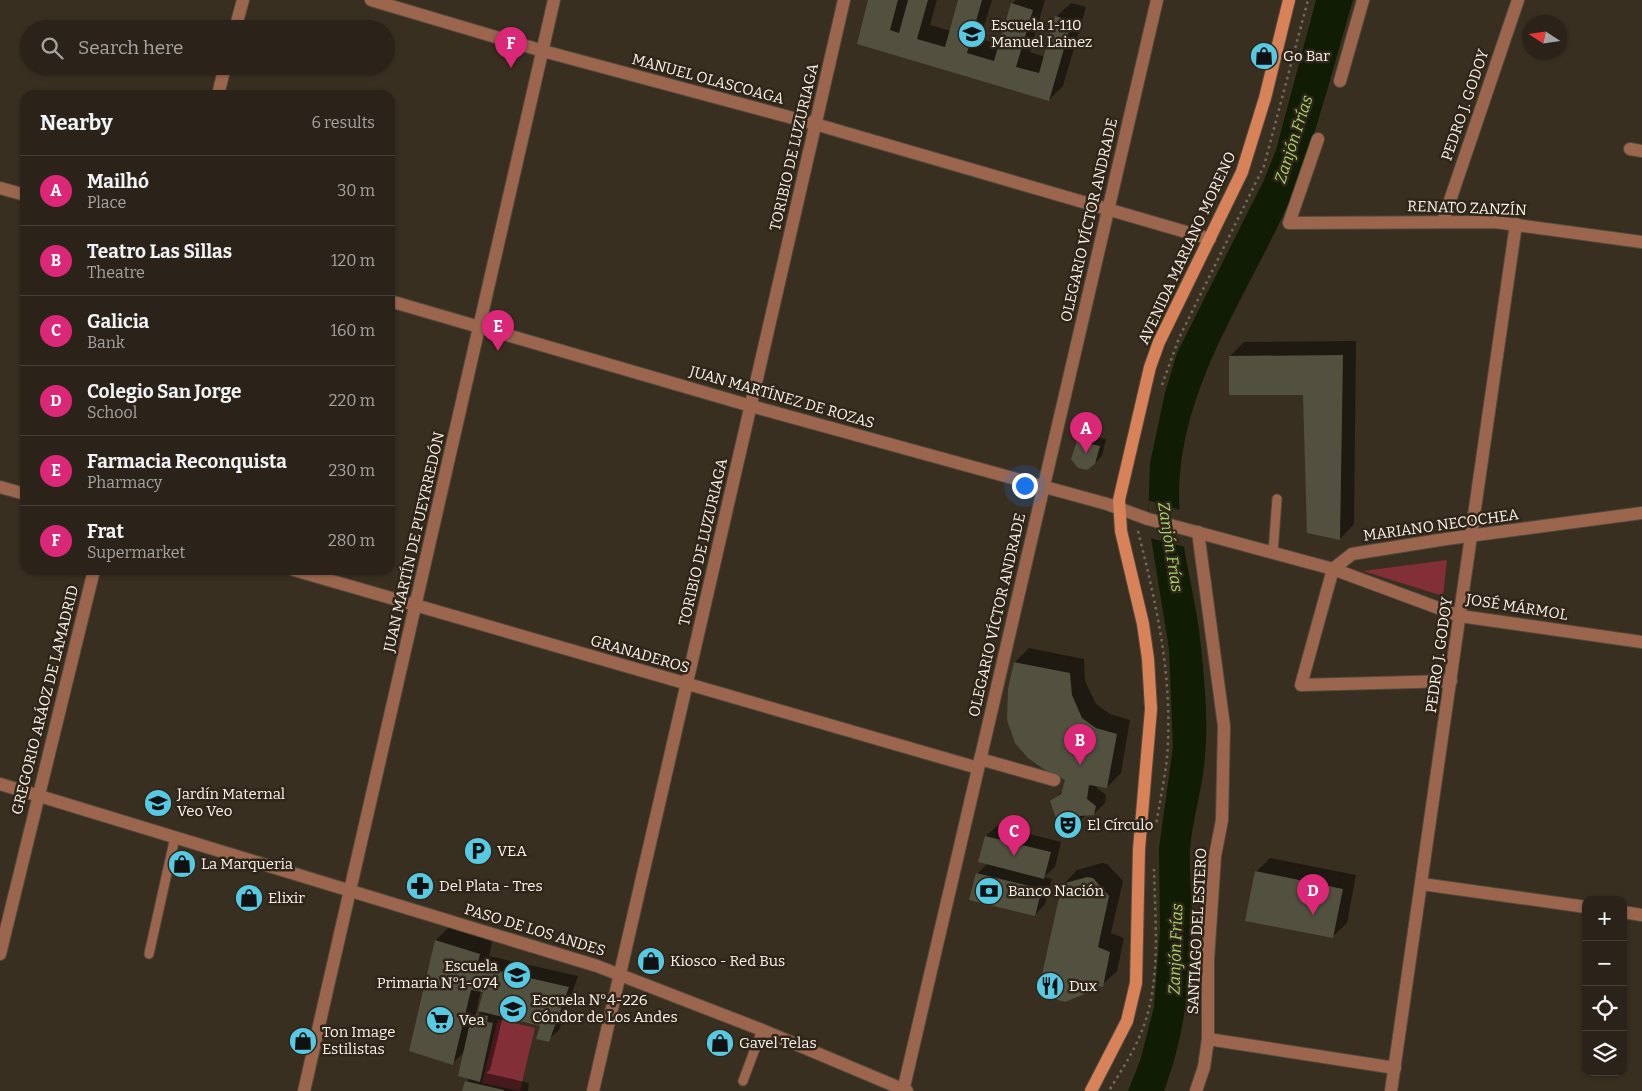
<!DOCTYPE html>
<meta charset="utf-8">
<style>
:root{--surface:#2b2319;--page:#332b22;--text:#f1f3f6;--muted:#a6a4a2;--line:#474038;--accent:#db2777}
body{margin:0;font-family:Bitter,serif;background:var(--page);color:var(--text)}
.controls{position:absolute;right:15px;bottom:15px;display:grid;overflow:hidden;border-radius:10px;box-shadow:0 1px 4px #0004}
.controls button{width:45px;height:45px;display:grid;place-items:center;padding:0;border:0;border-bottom:1px solid var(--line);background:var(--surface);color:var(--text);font:25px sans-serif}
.compass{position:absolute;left:1522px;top:15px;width:45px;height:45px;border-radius:50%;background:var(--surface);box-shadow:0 1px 4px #0004;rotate:282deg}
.you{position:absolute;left:1024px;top:485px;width:18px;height:18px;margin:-12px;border:4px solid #fff;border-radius:50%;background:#1a73e8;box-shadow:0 0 0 8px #1a73e833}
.badge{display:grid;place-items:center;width:32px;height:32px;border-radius:50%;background:var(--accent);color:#fff;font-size:16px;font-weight:700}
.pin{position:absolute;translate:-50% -41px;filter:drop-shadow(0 1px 2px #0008)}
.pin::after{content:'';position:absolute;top:26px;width:18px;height:15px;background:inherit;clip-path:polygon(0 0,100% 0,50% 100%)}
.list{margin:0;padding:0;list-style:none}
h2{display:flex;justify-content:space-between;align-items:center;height:65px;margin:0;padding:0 20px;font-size:21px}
h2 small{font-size:16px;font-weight:400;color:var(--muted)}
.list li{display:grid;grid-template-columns:32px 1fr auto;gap:15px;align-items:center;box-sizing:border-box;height:70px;padding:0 20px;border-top:1px solid var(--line)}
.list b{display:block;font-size:19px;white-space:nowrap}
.list p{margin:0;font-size:16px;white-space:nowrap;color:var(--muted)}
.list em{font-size:16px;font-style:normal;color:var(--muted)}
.icon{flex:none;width:28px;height:28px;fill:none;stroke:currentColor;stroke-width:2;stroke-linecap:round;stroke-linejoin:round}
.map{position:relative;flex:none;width:1642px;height:1091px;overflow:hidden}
.search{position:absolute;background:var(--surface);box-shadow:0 1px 4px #0004;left:20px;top:20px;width:375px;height:55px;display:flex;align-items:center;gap:12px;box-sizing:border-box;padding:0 18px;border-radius:28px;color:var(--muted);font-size:19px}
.panel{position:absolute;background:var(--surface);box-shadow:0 1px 4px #0004;left:20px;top:90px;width:375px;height:485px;border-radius:15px}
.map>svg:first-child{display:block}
</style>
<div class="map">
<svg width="1642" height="1091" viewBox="0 0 1642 1091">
<rect width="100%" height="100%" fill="#392f21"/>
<g fill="#832f38">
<path d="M1447 560 1443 596 1363 571Z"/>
<path d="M498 1019 535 1028 520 1091 482 1083Z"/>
</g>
<path fill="#111c04" d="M1316 0H1353C1332 70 1315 144 1285 211 1246 296 1189 377 1180 473 1174 531 1196 590 1201 647 1205 686 1209 727 1204 766 1201 794 1192 822 1190 850 1189 873 1192 896 1192 918 1191 978 1185 1035 1164 1091H1128L1140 1061 1154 1007 1160 929 1159 848 1173 747 1169 649 1148 519 1150 463 1165 393 1177 353 1264 180 1276 150Z"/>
<path fill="#392f21" d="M1148 500 1180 510 1185 547 1150 538Z"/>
<g fill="#0007" fill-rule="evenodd">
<path d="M869 0H937L930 25 951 31 960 0H992L980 39 1000 44 1012 4 1016 0H1045L1030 52 1045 57 1056 17 1071 3 1086 7 1063 86 1049 100 858 44Z"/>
<path d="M1356 341 1354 524 1340 539 1304 393 1230 356 1244 342Z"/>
<path d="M1085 435 1106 439 1102 456 1095 463 1078 441Z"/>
<path d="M1029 648 1084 659 1085 681 1096 704 1110 714 1130 720 1121 773 1107 787 1097 785V788L1106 795 1105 803 1094 814 1086 815 1078 823 1052 802 1063 790 1066 779 1015 662Z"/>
<path d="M997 826 1061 842 1055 867 1044 877 1052 879 1045 904 1035 915 977 874 988 863 980 861 986 836Z"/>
<path d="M1270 858 1356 875 1347 923 1332 937 1256 872Z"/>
<path d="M1102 863 1107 864 1123 881 1111 933 1124 938 1117 971 1102 985 1095 984 1086 992 1063 885 1077 870Z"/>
<path d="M450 926 493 939 489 956 578 976 559 1030 548 1040 541 1025 503 1016 490 1070 486 1073 529 1083 528 1091H464L466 1082 470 1078 465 1051 453 1063 436 940ZM481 990 484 991 482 1011 475 1018Z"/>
</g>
<g fill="#52503f">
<path d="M868 0H898L890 30 899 33 908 0H928L917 39 945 47 958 0H982L967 53 994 61 1011 3 1033 10 1016 67 1039 73 1055 16 1072 21 1049 101 857 44Z"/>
<path d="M1343 355 1340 540 1307 533 1303 395H1229V356Z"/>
<path d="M1077 441 1100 446 1095 464 1087 470 1078 468 1071 459Z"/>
<path d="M1014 662 1070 673 1072 695 1082 718 1096 728 1117 734 1107 788 1089 785 1087 799 1096 806 1094 815 1080 816 1078 824 1056 818 1050 801 1061 794 1065 780 1045 770 1028 758 1015 743 1007 720 1008 689Z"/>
<path d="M985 836 1051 852 1044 879 978 862Z"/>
<path d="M1255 871 1343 889 1333 938 1245 921Z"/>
<path d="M976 873 1042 889 1035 916 969 900Z"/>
<path d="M1087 877 1093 878 1109 896 1098 947 1110 952 1103 987 1089 984 1087 993 1065 1002 1058 1000 1040 984 1062 884Z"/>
<path d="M435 940 480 954 477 966 569 987 549 1042 536 1039 540 1026 478 1011 483 992 471 990 453 1065 409 1051Z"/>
<path d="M476 1014 488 1016 487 1022 493 1023 480 1082 458 1076 469 1027 473 1028Z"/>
<path d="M465 1081 504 1090V1091H462Z"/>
</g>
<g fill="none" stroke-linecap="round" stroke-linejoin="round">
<defs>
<g id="service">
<path d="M1273 553 1277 499"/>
<path d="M149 954 175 837"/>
<path d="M743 1081 762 1030"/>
</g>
<g id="minor">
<path d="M371 0 543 51 815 124 1210 239"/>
<path d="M235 29 243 0"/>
<path d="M1340 81 1363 0"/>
<path d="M218 95 225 66"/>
<path d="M1318 139 1289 223 1495 222 1642 242"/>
<path d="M1630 149 1642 151"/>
<path d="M1443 221 1518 0"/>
<path d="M0 487 25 494"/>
<path d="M1333 569 1301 685 1451 681"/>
<path d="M294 570 978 768"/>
<path d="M980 759 1054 780"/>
<path d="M1422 884 1586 907"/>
<path d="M1623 912 1642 915"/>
<path d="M0 954 94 570"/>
<path d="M1208 1039 1395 1068"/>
<path d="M593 1091 844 0"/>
<path d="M903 1091 1157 0"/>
<path d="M1196 1091 1204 1067 1208 1039V959L1215 856 1222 820 1224 726 1198 532"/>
<path d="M1391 1091 1516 224"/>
</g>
<g id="tertiary">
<path d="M0 188 25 195"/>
<path d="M390 301 751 406 1107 504 1148 519 1333 569 1460 616 1642 642"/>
<path d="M1333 569 1352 554 1446 539 1642 513"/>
<path d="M0 784 597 966 762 1030 907 1091"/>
<path d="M304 1091 554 0"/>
</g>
<path id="secondary" d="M1091 1091 1127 1021 1136 983 1139 849 1151 709 1148 659 1143 624 1121 531 1119 500 1150 367 1159 342 1242 172 1265 98 1289 0"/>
</defs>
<use href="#service" stroke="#544a3d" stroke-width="11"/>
<use href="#minor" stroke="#544a3d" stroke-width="14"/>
<use href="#tertiary" stroke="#544a3d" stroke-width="14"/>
<use href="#secondary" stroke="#544a3d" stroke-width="14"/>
<g stroke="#746b5f" stroke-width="2.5" stroke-dasharray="2.5 4" stroke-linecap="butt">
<path d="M1162 385 1179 338 1264 166 1308 0"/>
<path d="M1138 531C1156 603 1171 668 1168 743 1167 771 1160 798 1156 826"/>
<path d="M1110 1089C1123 1068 1136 1048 1144 1025 1161 979 1155 917 1154 869"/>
</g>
<use href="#service" stroke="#9c664e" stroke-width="9"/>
<use href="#minor" stroke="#9c664e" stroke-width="12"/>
<use href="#tertiary" stroke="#9c664e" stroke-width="12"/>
<use href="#secondary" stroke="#d8825a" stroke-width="12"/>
</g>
<defs>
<symbol id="school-disc" viewBox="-11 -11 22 22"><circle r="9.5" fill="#57c9e2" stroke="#2f2518"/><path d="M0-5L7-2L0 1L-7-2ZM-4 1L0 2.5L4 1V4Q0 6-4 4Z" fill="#111"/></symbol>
<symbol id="shop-disc" viewBox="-11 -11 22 22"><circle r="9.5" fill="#57c9e2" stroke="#2f2518"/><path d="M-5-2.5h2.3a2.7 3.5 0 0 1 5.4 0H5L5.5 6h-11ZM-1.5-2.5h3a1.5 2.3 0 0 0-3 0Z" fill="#111"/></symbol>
<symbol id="theatre-disc" viewBox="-11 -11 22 22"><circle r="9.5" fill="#57c9e2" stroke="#2f2518"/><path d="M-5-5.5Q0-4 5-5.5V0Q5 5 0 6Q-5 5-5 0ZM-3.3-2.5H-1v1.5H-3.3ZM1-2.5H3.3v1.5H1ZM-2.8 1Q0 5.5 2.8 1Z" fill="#111"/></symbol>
<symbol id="parking-disc" viewBox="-11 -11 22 22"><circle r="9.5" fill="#57c9e2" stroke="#2f2518"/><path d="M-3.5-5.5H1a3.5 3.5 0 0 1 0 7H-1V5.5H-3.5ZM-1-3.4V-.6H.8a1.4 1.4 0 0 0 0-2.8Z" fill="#111"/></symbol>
<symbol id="pharmacy-disc" viewBox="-11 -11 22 22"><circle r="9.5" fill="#57c9e2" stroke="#2f2518"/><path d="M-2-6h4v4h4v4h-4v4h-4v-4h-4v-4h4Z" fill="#111"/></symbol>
<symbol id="bank-disc" viewBox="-11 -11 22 22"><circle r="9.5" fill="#57c9e2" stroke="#2f2518"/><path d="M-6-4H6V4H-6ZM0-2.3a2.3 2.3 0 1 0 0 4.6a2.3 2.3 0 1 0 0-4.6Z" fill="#111"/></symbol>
<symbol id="restaurant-disc" viewBox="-11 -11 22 22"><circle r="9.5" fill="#57c9e2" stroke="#2f2518"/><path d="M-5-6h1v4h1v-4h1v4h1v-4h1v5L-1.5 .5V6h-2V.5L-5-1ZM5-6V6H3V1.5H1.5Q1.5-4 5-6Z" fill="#111"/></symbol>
<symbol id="supermarket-disc" viewBox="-11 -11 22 22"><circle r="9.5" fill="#57c9e2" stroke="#2f2518"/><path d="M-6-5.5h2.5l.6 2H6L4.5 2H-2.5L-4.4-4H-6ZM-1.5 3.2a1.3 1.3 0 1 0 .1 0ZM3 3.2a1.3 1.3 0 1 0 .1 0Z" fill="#111"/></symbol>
</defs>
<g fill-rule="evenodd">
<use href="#school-disc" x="956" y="18" width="32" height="32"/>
<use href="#shop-disc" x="1248" y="40" width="32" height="32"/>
<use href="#school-disc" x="142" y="787" width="32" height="32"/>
<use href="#theatre-disc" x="1052" y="809" width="32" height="32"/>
<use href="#parking-disc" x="462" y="835" width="32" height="32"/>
<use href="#shop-disc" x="166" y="848" width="32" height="32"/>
<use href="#pharmacy-disc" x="404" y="870" width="32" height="32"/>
<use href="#bank-disc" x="973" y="875" width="32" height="32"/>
<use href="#shop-disc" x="233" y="882" width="32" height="32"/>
<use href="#shop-disc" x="635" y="945" width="32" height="32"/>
<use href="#school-disc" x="501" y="959" width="32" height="32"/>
<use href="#restaurant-disc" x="1034" y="970" width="32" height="32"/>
<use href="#school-disc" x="497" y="993" width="32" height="32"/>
<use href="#supermarket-disc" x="424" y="1004" width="32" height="32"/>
<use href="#shop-disc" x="287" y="1025" width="32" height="32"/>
<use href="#shop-disc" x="704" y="1027" width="32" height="32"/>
</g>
<g text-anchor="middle" stroke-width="5" stroke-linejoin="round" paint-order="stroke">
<g font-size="15" fill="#faf3eb" stroke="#2f2518" text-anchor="start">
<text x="991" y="30">Escuela 1-110<tspan x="991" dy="17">Manuel Lainez</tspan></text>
<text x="1283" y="61">Go Bar</text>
<text x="177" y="799">Jardín Maternal<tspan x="177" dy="17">Veo Veo</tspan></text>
<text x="1087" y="830">El Círculo</text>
<text x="497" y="856">VEA</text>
<text x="201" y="869">La Marqueria</text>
<text x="439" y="891">Del Plata - Tres</text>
<text x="1008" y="896">Banco Nación</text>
<text x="268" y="903">Elixir</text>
<text x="670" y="966">Kiosco - Red Bus</text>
<text x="498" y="971" text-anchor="end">Escuela<tspan x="498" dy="17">Primaria N°1-074</tspan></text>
<text x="1069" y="991">Dux</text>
<text x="532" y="1005">Escuela N°4-226<tspan x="532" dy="17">Cóndor de Los Andes</tspan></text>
<text x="459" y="1025">Vea</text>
<text x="322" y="1037">Ton Image<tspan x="322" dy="17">Estilistas</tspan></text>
<text x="739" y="1048">Gavel Telas</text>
</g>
<g font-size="15" fill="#faf3eb" stroke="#2f2518">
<text transform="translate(708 79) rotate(15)" y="5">MANUEL OLASCOAGA</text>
<text transform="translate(1465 105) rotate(-71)" y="5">PEDRO J. GODOY</text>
<text transform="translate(794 147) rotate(-77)" y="5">TORIBIO DE LUZURIAGA</text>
<text transform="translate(1467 208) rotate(2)" y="5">RENATO ZANZÍN</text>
<text transform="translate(1089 220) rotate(-77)" y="5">OLEGARIO VÍCTOR ANDRADE</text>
<text transform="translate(1187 248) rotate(-65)" y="5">AVENIDA MARIANO MORENO</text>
<text transform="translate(782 397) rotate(16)" y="5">JUAN MARTÍNEZ DE ROZAS</text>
<text transform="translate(1441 525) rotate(-8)" y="5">MARIANO NECOCHEA</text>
<text transform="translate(414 542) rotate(-77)" y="5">JUAN MARTÍN DE PUEYRREDÓN</text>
<text transform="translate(703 542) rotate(-77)" y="5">TORIBIO DE LUZURIAGA</text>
<text transform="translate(1517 607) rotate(9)" y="5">JOSÉ MÁRMOL</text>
<text transform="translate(997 615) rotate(-77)" y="5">OLEGARIO VÍCTOR ANDRADE</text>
<text transform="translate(640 654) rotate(16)" y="5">GRANADEROS</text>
<text transform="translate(1439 655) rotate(-82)" y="5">PEDRO J. GODOY</text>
<text transform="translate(45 700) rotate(-76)" y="5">GREGORIO ARÁOZ DE LAMADRID</text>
<text transform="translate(535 930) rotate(17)" y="5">PASO DE LOS ANDES</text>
<text transform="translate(1197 931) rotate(-87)" y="5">SANTIAGO DEL ESTERO</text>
</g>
<g font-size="16" font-style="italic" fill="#a4d66c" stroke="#2f2518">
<text transform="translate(1293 139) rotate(-72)" y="6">Zanjón Frías</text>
<text transform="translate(1171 547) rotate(81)" y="6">Zanjón Frías</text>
<text transform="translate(1175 949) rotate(-88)" y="6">Zanjón Frías</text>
</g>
</g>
</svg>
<div class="controls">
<button>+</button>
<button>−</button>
<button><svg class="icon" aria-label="locate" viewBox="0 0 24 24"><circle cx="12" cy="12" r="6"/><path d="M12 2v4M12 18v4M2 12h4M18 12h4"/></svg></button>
<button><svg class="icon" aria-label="layers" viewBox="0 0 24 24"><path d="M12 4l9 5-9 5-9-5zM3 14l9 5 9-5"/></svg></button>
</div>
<svg class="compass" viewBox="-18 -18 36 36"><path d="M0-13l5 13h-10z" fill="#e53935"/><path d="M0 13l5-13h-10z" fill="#a6a4a2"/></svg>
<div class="you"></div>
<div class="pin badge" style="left:1086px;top:453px">A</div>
<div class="pin badge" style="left:1080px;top:765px">B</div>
<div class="pin badge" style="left:1014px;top:856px">C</div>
<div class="pin badge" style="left:1313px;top:915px">D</div>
<div class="pin badge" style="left:498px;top:351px">E</div>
<div class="pin badge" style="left:511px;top:68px">F</div>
<div class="search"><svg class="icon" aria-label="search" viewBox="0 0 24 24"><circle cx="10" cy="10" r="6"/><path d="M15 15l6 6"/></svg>Search here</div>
<section class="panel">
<h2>Nearby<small>6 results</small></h2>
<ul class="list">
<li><span class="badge">A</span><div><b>Mailhó</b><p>Place</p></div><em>30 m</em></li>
<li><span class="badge">B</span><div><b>Teatro Las Sillas</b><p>Theatre</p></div><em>120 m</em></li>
<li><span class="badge">C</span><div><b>Galicia</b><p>Bank</p></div><em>160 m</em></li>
<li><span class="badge">D</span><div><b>Colegio San Jorge</b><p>School</p></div><em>220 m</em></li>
<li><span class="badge">E</span><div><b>Farmacia Reconquista</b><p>Pharmacy</p></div><em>230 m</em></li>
<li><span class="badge">F</span><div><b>Frat</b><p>Supermarket</p></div><em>280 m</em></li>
</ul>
</section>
</div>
